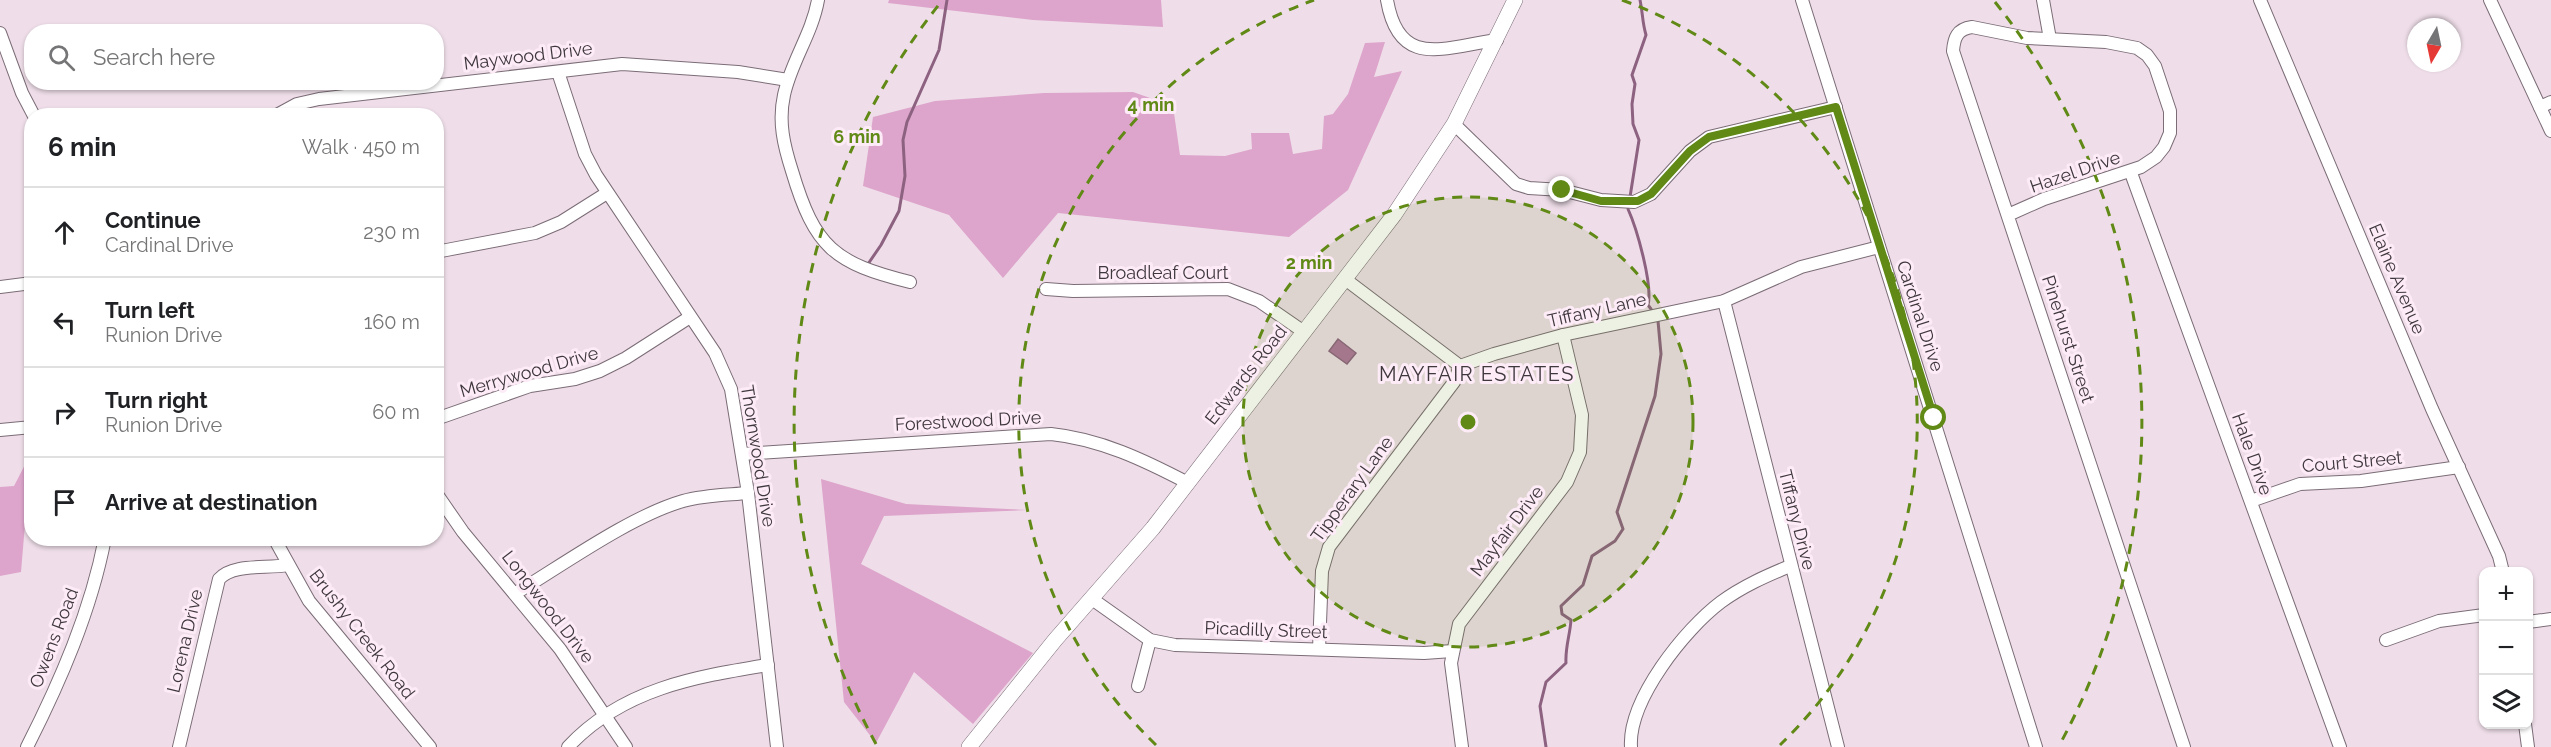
<!DOCTYPE html>
<meta charset="utf-8">
<style>
:root{--surface:#fff;--page:#f6f6f6;--text:#202124;--muted:#757577;--line:#e0e0e0}
body{margin:0;font-family:Raleway,sans-serif;background:var(--page);color:var(--text)}
.controls{position:absolute;right:18px;bottom:18px;display:grid;overflow:hidden;border-radius:12px;box-shadow:0 2px 4px #0004}
.controls button{width:54px;height:54px;display:grid;place-items:center;padding:0;border:0;border-bottom:2px solid var(--line);background:var(--surface);color:var(--text);font:30px sans-serif}
.compass{position:absolute;left:2407px;top:18px;width:54px;height:54px;border-radius:50%;background:var(--surface);box-shadow:0 2px 4px #0004;rotate:189deg}
.stop{position:absolute;width:18px;height:18px;margin:-14px;border:4px solid #608916;border-radius:50%;background:#fff}
.stop.end{background:#608916;border-color:#fff;box-shadow:0 2px 6px #0008}
.list{margin:0;padding:0;list-style:none}
h2{display:flex;justify-content:space-between;align-items:center;height:78px;margin:0;padding:0 24px;font-size:26px}
h2 small{font-size:20px;font-weight:400;color:var(--muted)}
.list li{display:grid;grid-template-columns:39px 1fr auto;gap:18px;align-items:center;box-sizing:border-box;height:90px;padding:0 24px;border-top:2px solid var(--line)}
.list b{display:block;font-size:22px;white-space:nowrap}
.list p{margin:0;font-size:20px;white-space:nowrap;color:var(--muted)}
.list em{font-size:20px;font-style:normal;color:var(--muted)}
.icon{flex:none;width:33px;height:33px;fill:none;stroke:currentColor;stroke-width:2;stroke-linecap:round;stroke-linejoin:round}
.map{position:relative;flex:none;width:2551px;height:747px;overflow:hidden}
.search{position:absolute;background:var(--surface);box-shadow:0 2px 4px #0004;left:24px;top:24px;width:420px;height:66px;display:flex;align-items:center;gap:15px;box-sizing:border-box;padding:0 21px;border-radius:24px;color:var(--muted);font-size:22px}
.panel{position:absolute;background:var(--surface);box-shadow:0 2px 4px #0004;left:24px;top:108px;width:420px;height:438px;border-radius:24px}
.map>svg:first-child{display:block}
</style>
<div class="map">
<svg width="2551" height="747" viewBox="0 0 2551 747">
<rect width="100%" height="100%" fill="#efdee9"/>
<g fill="#dda5cb">
<path d="M889 0H1161L1163 27 1033 20 888 3Z"/>
<path d="M1385 42 1374 77 1402 71 1348 190 1289 237 1058 213 1003 278 949 215 863 186 873 117 935 101 1044 93 1133 92 1173 106 1180 155 1225 156 1252 149 1251 133H1289L1293 154 1322 149 1324 116 1333 114 1348 94 1365 43Z"/>
<path d="M31 453 21 572 0 576V487L14 486Z"/>
<path d="M821 479 906 504 1028 510 884 516 861 564 1033 653 973 724 914 672 876 743 844 702Z"/>
</g>
<path fill="#ae759d" stroke="#8c6280" stroke-width="1.5" d="M1338 339 1356 353 1347 364 1329 351Z"/>
<g fill="none" stroke-linecap="round" stroke-linejoin="round">
<g stroke="#8c6280" stroke-width="3">
<path d="M1630 197 1639 140 1633 124 1632 104 1635 84 1632 75 1646 35C1642 21 1643 14 1640 0"/>
<path d="M1628 209C1637 229 1653 285 1648 305L1651 309"/>
<path d="M868 264 881 245 899 211 905 176 903 140 907 122 939 50 947 0"/>
<path d="M1546 747 1540 706 1546 682 1566 663C1565 648 1570 635 1571 620L1562 614 1561 606 1583 585 1592 556 1615 541 1623 529 1617 512 1655 396 1661 354 1658 321"/>
</g>
<defs>
<g id="minor">
<path d="M818 0C812 34 791 62 784 95 778 122 784 146 792 171 815 248 834 263 910 282"/>
<path d="M1387 0C1399 70 1444 47 1497 40"/>
<path d="M1802 0 2036 747"/>
<path d="M2043 0 2050 39"/>
<path d="M2260 0 2432 409 2499 556 2503 572"/>
<path d="M2490 0 2551 131"/>
<path d="M0 33 22 93 34 116"/>
<path d="M558 72 585 154 596 175 715 353 731 389 748 493 777 747"/>
<path d="M2540 107 2551 102"/>
<path d="M275 116 297 104 319 99 622 64 738 72 788 80"/>
<path d="M1454 124 1516 184 1529 188 1562 190 1601 200 1634 202 1651 194 1690 151 1709 137 1836 107"/>
<path d="M2131 173 2340 747"/>
<path d="M2008 215 2044 199 2141 167 2156 157 2164 147 2170 133V111L2155 66 2147 55 2137 48 2106 42 2027 38 1972 27C1957 29 1954 38 1953 51L2184 747"/>
<path d="M436 252 535 233 561 222 607 193"/>
<path d="M1345 279 1460 366 1494 354 1563 335 1724 301 1801 267 1879 247"/>
<path d="M0 287 32 283"/>
<path d="M1046 289 1073 291 1228 289 1259 301 1304 332"/>
<path d="M1724 301 1838 747"/>
<path d="M436 419 530 386 575 379 600 371 626 358 690 317"/>
<path d="M0 430 32 427"/>
<path d="M742 454 1051 434C1100 439 1144 460 1188 483"/>
<path d="M436 493 463 532 560 649 626 747"/>
<path d="M2251 501 2300 484 2361 481 2459 467"/>
<path d="M274 538 309 601 430 747"/>
<path d="M516 593C564 564 631 516 683 501 704 495 726 495 748 493"/>
<path d="M1092 599 1150 640 1175 645 1424 653 1452 651"/>
<path d="M2528 622 2551 619"/>
<path d="M2386 640 2439 621 2484 615"/>
<path d="M1319 649 1322 571 1329 547 1454 382 1460 366"/>
<path d="M1138 686 1150 640"/>
<path d="M2525 724 2528 747"/>
<path d="M27 747C60 682 91 611 105 538"/>
<path d="M179 747 219 579C233 563 267 569 287 565"/>
<path d="M568 747C622 689 694 677 768 665"/>
<path d="M1462 747 1451 663 1459 624 1567 482 1580 452 1582 415 1563 335"/>
<path d="M1631 747C1628 700 1685 629 1721 602 1743 586 1766 576 1790 566"/>
</g>
<path id="major" d="M969 747 1055 640 1153 528 1394 215 1454 124 1515 0"/>
</defs>
<use href="#minor" stroke="#7b6c76" stroke-width="14"/>
<use href="#major" stroke="#7b6c76" stroke-width="16"/>
<use href="#minor" stroke="#fff" stroke-width="12"/>
<use href="#major" stroke="#fff" stroke-width="15"/>
</g>
<g fill="none" stroke-linecap="round" stroke-linejoin="round">
<path stroke="#608916" stroke-width="8" d="M1562 190 1601 201H1638L1651 194 1690 151 1709 137 1836 107 1934 418"/>
</g>
<circle cx="1468" cy="422" r="225" fill="#608916" fill-opacity=".12"/>
<g fill="none" stroke="#608916" stroke-width="3" stroke-dasharray="10 8">
<circle cx="1468" cy="422" r="225"/>
<path d="M1156 745A449 449 0 0 1 1314 0M1622 0A449 449 0 0 1 1780 745"/>
<path d="M876 744A674 674 0 0 1 941 2M1995 2A674 674 0 0 1 2060 744"/>
</g>
<g text-anchor="middle" stroke-width="6" stroke-linejoin="round" paint-order="stroke">
<g font-size="18" fill="#3e373c" stroke="#fdebf7">
<text transform="translate(528 56) rotate(-7)" y="6">Maywood Drive</text>
<text transform="translate(2075 172) rotate(-19)" y="6">Hazel Drive</text>
<text x="1163" y="279">Broadleaf Court</text>
<text transform="translate(2397 279) rotate(67)" y="6">Elaine Avenue</text>
<text transform="translate(1597 310) rotate(-13)" y="6">Tiffany Lane</text>
<text transform="translate(1920 316) rotate(72)" y="6">Cardinal Drive</text>
<text transform="translate(2068 339) rotate(72)" y="6">Pinehurst Street</text>
<text transform="translate(529 372) rotate(-16)" y="6">Merrywood Drive</text>
<text transform="translate(1246 375) rotate(-52)" y="6">Edwards Road</text>
<text transform="translate(968 421) rotate(-3)" y="6">Forestwood Drive</text>
<text transform="translate(2252 454) rotate(70)" y="6">Hale Drive</text>
<text transform="translate(758 456) rotate(81)" y="6">Thornwood Drive</text>
<text transform="translate(2352 462) rotate(-5)" y="6">Court Street</text>
<text transform="translate(1352 489) rotate(-54)" y="6">Tipperary Lane</text>
<text transform="translate(1797 520) rotate(76)" y="6">Tiffany Drive</text>
<text transform="translate(1507 531) rotate(-53)" y="6">Mayfair Drive</text>
<text transform="translate(548 607) rotate(52)" y="6">Longwood Drive</text>
<text transform="translate(1266 630) rotate(2)" y="6">Picadilly Street</text>
<text transform="translate(362 634) rotate(52)" y="6">Brushy Creek Road</text>
<text transform="translate(54 638) rotate(-69)" y="6">Owens Road</text>
<text transform="translate(185 641) rotate(-77)" y="6">Lorena Drive</text>
</g>
<g font-size="20" letter-spacing="1.5" fill="#3e373c" stroke="#fdebf7">
<text x="1477" y="381">MAYFAIR ESTATES</text>
</g>
</g>
<circle cx="1468" cy="422" r="9" fill="#608916" stroke="#fdebf7" stroke-width="3"/>
<g font-size="18" text-anchor="middle" font-weight="bold" fill="#608916" stroke="#fdebf7" stroke-width="6" stroke-linejoin="round" paint-order="stroke">
<text x="1151" y="111">4 min</text>
<text x="857" y="143">6 min</text>
<text x="1309" y="269">2 min</text>
</g>
</svg>
<div class="controls">
<button>+</button>
<button>−</button>
<button><svg class="icon" aria-label="layers" viewBox="0 0 24 24"><path d="M12 4l9 5-9 5-9-5zM3 14l9 5 9-5"/></svg></button>
</div>
<svg class="compass" viewBox="-18 -18 36 36"><path d="M0-13l5 13h-10z" fill="#e53935"/><path d="M0 13l5-13h-10z" fill="#757577"/></svg>
<div class="stop" style="left:1934px;top:418px"></div>
<div class="stop end" style="left:1562px;top:190px"></div>
<div class="search"><svg class="icon" aria-label="search" viewBox="0 0 24 24"><circle cx="10" cy="10" r="6"/><path d="M15 15l6 6"/></svg>Search here</div>
<section class="panel">
<h2>6 min<small>Walk · 450 m</small></h2>
<ul class="list">
<li><svg class="icon" aria-label="ahead" viewBox="0 0 24 24"><path d="M12 20V5M6 11l6-6 6 6"/></svg><div><b>Continue</b><p>Cardinal Drive</p></div><em>230 m</em></li>
<li><svg class="icon" aria-label="left" viewBox="0 0 24 24"><path d="M17 20v-9H6M10 6l-5 5 5 5"/></svg><div><b>Turn left</b><p>Runion Drive</p></div><em>160 m</em></li>
<li><svg class="icon" aria-label="right" viewBox="0 0 24 24"><path d="M7 20v-9h11M14 6l5 5-5 5"/></svg><div><b>Turn right</b><p>Runion Drive</p></div><em>60 m</em></li>
<li><svg class="icon" aria-label="arrive" viewBox="0 0 24 24"><path d="M6 21V4h12l-3 4 3 4H6"/></svg><div><b>Arrive at destination</b></div></li>
</ul>
</section>
</div>
